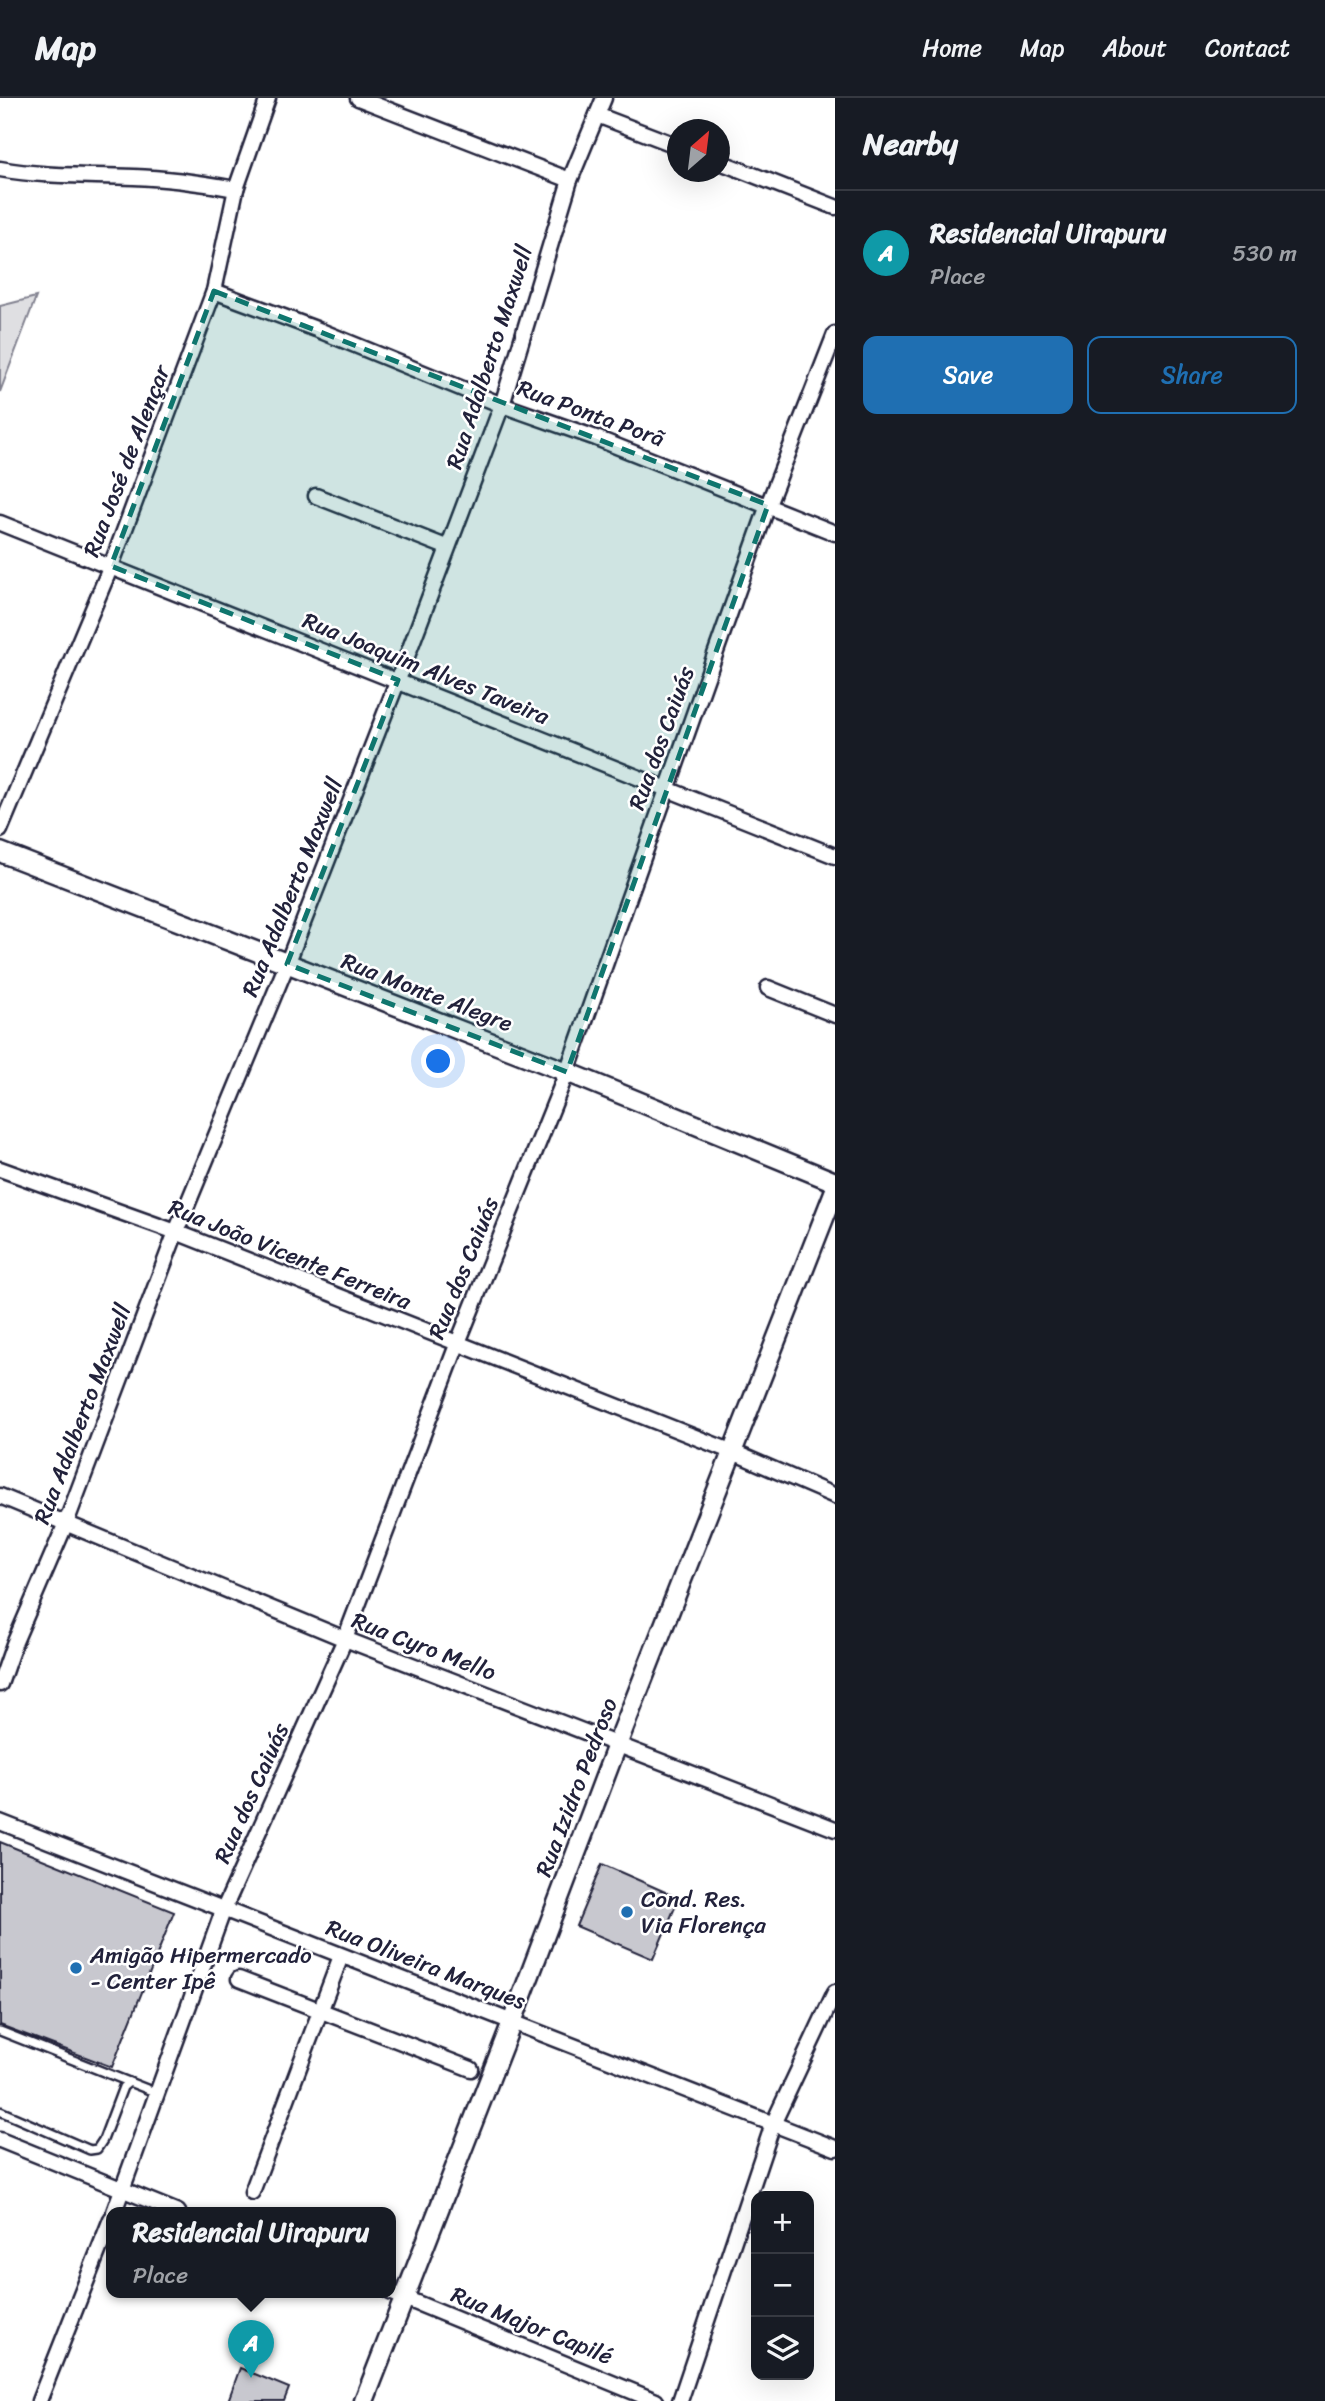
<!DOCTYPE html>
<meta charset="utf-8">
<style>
:root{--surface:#171b24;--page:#242831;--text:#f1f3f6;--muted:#9ea1a6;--line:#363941;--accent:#1f6fb2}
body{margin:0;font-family:Sriracha,sans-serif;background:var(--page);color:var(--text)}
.controls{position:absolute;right:21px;bottom:21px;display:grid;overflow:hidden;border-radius:14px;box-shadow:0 7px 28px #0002}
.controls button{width:63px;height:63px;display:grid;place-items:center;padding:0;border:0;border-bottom:2px solid var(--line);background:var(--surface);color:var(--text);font:35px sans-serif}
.compass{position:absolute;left:667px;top:21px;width:63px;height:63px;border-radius:50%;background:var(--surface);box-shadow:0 7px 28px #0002;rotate:28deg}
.you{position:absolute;left:439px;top:964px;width:24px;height:24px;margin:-18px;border:5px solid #fff;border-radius:50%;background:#1a73e8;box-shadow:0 0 0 10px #1a73e833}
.badge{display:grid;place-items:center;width:46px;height:46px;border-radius:50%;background:var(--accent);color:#fff;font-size:23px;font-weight:700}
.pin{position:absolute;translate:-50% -58px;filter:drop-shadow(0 2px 4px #0008)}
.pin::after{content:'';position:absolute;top:37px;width:24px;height:21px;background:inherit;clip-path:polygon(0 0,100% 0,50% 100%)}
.popup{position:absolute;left:106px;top:2109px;width:290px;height:91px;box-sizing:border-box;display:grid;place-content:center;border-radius:14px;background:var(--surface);filter:drop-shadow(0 2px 5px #0005);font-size:23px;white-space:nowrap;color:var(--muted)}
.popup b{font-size:26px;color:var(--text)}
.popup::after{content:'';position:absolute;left:50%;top:100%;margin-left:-14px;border:14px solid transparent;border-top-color:var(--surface)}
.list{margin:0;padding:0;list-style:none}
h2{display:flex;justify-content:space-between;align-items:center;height:91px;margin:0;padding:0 28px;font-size:30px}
h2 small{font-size:23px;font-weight:400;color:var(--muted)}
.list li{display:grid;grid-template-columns:46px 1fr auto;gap:21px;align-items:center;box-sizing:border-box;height:126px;padding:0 28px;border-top:2px solid var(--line)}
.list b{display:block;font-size:26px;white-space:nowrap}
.list p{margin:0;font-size:23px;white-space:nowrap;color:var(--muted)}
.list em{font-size:23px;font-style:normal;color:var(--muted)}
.actions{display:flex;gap:14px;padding:21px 28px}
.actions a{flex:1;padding:16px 0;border:2px solid var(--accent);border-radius:14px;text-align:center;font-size:24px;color:var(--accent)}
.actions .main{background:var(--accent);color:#fff}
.icon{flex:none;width:38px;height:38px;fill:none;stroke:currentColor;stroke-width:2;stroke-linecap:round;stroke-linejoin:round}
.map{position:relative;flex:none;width:835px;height:2303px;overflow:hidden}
header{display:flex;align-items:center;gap:42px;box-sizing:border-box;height:98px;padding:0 35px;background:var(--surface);border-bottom:2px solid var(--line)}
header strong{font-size:33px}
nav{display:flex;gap:38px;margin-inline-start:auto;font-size:24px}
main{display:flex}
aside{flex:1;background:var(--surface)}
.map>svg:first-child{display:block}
</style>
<header>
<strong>Map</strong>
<nav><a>Home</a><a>Map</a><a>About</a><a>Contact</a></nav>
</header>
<main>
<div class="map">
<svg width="835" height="2303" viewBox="0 0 835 2303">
<rect width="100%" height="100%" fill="#fff"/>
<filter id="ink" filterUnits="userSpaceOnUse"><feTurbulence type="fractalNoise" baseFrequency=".0143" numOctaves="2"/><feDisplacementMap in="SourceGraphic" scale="14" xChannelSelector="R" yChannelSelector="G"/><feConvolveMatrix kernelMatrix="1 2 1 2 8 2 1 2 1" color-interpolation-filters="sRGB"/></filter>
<g filter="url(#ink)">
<path fill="#dfdfe2" stroke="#80808e" stroke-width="2" d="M36 199 0 294V208Z"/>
<g fill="#c8c8cf" stroke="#22223b" stroke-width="2">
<path d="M0 1744 174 1814 112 1969 0 1927Z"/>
<path d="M602 1766 679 1800 653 1861 576 1828Z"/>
<path d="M240 2270 289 2290 284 2303H228Z"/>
</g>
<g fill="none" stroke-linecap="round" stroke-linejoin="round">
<defs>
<g id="service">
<path d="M0 1933 129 1984"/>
<path d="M0 2013 90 2052 97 2051 103 2042 123 1989 129 1984 157 1995"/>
</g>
<g id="minor">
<path d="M358 0 570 82"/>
<path d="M597 17 678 48"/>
<path d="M720 64 835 109"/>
<path d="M0 71C44 79 89 77 134 79 169 80 202 85 236 91"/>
<path d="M214 193 316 231 502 307 596 340 835 435"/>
<path d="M316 398 446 449"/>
<path d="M0 425 835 758"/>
<path d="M0 732 111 468 214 193 236 91 268 0"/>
<path d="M768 890 835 917"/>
<path d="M0 1071 176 1134 733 1354 835 1398"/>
<path d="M0 1398 345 1541 835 1731"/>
<path d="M0 1586 14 1546 66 1425 176 1134 287 866 398 582 502 307 570 82 604 0"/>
<path d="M0 1724 835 2050"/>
<path d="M239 1881 471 1971"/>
<path d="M0 2042 178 2114"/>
<path d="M252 2094 341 1858"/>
<path d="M114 2114 223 1813 345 1541 457 1247 567 974 768 407 835 236"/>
<path d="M390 2194 656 2303"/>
<path d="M39 2303 111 2121"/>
<path d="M680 2303 773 2026 835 1894"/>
</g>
<g id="tertiary">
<path d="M0 754 567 974 835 1084"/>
<path d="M364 2303 512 1924 617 1647 835 1092"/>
</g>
</defs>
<use href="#service" stroke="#22223b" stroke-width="12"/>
<use href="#minor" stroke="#22223b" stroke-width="19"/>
<use href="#tertiary" stroke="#22223b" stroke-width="23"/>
<use href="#service" stroke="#fff" stroke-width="7"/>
<use href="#minor" stroke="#fff" stroke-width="14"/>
<use href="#tertiary" stroke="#fff" stroke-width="18"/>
</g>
</g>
<path fill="#0f766e" fill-opacity="0.2" stroke="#0f766e" stroke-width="5" stroke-dasharray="14 9" stroke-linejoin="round" d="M214 193 768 407 567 974 287 866 398 582 111 468Z"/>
<g fill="#1f6fb2" stroke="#fff" stroke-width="2.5">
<circle cx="627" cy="1814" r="7"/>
<circle cx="76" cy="1870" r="7"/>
</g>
<g text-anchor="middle" stroke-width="5" stroke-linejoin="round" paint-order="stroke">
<g font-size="23" fill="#22223b" stroke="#fff">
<text transform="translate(489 259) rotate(-72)" y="8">Rua Adalberto Maxwell</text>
<text transform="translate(591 315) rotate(20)" y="8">Rua Ponta Porã</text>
<text transform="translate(126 363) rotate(-69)" y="8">Rua José de Alençar</text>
<text transform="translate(426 570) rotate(22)" y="8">Rua Joaquim Alves Taveira</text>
<text transform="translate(661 640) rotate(-70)" y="8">Rua dos Caiuás</text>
<text transform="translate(292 789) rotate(-68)" y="8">Rua Adalberto Maxwell</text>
<text transform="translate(427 894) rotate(21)" y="8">Rua Monte Alegre</text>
<text transform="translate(290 1156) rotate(22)" y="8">Rua João Vicente Ferreira</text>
<text transform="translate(463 1170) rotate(-68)" y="8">Rua dos Caiuás</text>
<text transform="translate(82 1316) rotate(-69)" y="8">Rua Adalberto Maxwell</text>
<text transform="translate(424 1548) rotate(21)" y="8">Rua Cyro Mello</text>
<text transform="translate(576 1689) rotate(-69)" y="8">Rua Izidro Pedroso</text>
<text transform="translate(251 1695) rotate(-66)" y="8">Rua dos Caiuás</text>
<text transform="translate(426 1866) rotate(21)" y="8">Rua Oliveira Marques</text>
<text transform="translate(532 2227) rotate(22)" y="8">Rua Major Capilé</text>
</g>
<g font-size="23" fill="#22223b" stroke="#fff" text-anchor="start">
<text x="641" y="1809">Cond. Res.<tspan x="641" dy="26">Via Florença</tspan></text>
<text x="90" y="1865">Amigão Hipermercado<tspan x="90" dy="26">- Center Ipê</tspan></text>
</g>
</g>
</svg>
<div class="controls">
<button>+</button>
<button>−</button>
<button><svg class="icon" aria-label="layers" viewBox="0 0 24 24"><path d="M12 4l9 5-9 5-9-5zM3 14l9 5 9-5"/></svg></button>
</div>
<svg class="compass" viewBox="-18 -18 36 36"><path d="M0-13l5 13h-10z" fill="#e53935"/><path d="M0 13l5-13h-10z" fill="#9ea1a6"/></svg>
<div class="you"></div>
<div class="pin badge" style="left:251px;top:2280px;background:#0f9aa8">A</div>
<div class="popup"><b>Residencial Uirapuru</b>Place</div>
</div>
<aside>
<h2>Nearby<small></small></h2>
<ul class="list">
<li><span class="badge" style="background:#0f9aa8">A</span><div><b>Residencial Uirapuru</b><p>Place</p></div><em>530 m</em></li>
</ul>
<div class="actions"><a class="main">Save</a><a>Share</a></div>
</aside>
</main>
